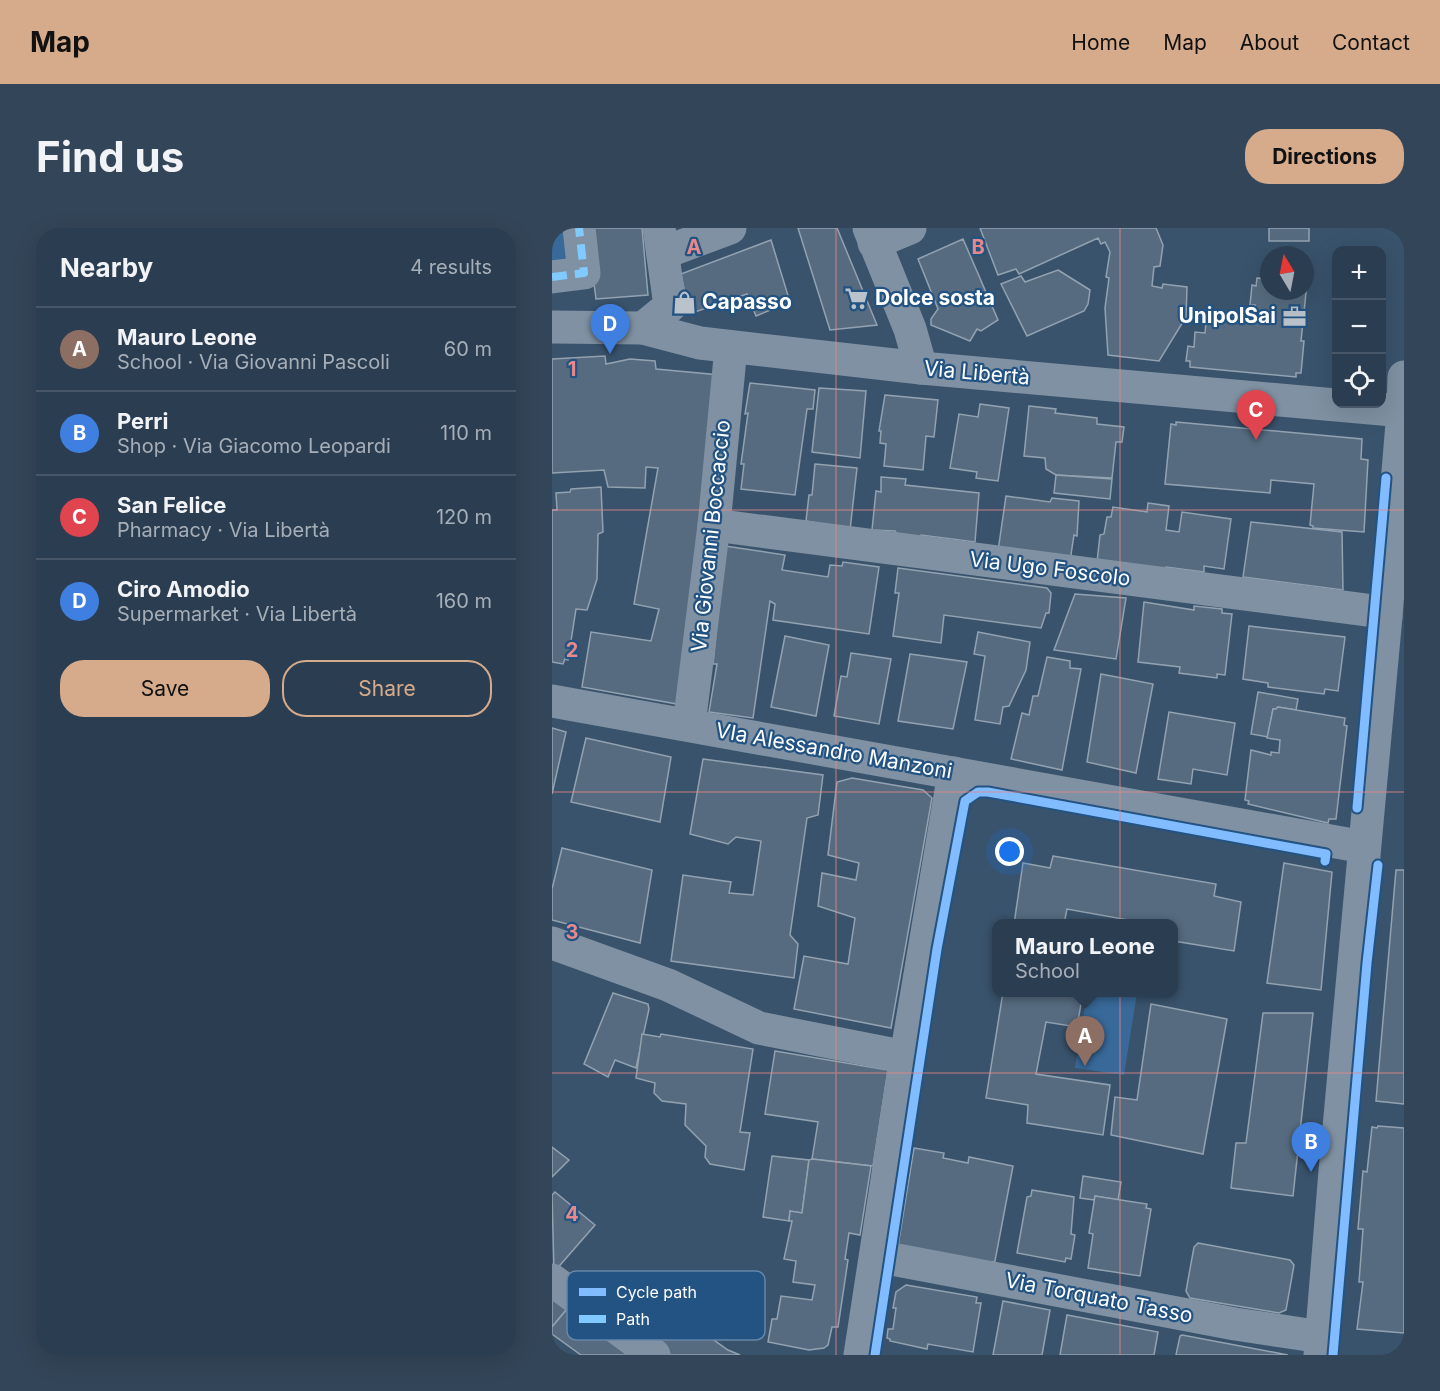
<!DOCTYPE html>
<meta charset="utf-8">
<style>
:root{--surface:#2b3e51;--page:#334558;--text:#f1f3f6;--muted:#a6aeb7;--line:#475768;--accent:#d6ab8b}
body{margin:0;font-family:Inter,sans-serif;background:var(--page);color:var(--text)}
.controls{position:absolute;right:18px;top:18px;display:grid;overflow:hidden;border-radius:12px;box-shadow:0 6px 24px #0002}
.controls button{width:54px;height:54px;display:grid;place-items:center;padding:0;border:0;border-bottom:2px solid var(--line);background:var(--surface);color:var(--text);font:30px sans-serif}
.compass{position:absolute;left:708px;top:18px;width:54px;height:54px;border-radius:50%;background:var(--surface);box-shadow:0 6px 24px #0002;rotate:350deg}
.you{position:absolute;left:458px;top:624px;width:21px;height:21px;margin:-15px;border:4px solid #fff;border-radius:50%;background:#1a73e8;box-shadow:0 0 0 9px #1a73e833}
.badge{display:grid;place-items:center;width:39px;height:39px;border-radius:50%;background:var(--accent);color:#fff;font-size:20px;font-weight:700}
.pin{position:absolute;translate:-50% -50px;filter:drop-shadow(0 2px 3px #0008)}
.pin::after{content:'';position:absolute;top:32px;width:21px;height:18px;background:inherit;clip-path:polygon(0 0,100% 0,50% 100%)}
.popup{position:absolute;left:440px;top:691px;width:186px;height:78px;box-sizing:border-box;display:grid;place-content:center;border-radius:12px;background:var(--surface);filter:drop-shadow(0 2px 4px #0005);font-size:20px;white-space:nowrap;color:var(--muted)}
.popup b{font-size:22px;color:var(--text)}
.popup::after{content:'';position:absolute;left:50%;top:100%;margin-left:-12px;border:12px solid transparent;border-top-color:var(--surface)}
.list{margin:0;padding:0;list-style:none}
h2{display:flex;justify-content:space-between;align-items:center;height:78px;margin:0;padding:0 24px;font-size:26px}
h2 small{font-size:20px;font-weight:400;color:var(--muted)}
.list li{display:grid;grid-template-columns:39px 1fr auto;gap:18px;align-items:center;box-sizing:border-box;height:84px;padding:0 24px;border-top:2px solid var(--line)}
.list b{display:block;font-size:22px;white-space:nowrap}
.list p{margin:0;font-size:20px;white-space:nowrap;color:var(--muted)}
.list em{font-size:20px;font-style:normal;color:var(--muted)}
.actions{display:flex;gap:12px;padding:18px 24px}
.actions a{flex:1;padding:14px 0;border:2px solid var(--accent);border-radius:24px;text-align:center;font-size:21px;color:var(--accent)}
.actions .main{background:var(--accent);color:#111}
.icon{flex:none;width:33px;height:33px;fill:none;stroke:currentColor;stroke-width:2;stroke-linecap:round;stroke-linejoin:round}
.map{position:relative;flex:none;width:852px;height:1127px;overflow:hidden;border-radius:24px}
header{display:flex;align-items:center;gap:36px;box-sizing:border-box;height:84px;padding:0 30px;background:var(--accent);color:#111}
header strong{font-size:28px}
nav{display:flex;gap:33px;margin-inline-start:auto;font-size:21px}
.intro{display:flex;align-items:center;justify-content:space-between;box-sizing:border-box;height:144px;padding:0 36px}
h1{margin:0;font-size:42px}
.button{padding:15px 27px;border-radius:24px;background:var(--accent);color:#111;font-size:21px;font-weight:700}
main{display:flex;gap:36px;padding:0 36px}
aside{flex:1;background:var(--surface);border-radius:24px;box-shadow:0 6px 24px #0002}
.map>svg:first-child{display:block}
</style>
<header>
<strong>Map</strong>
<nav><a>Home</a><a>Map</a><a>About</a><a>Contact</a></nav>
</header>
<div class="intro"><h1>Find us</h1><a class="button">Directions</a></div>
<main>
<aside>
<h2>Nearby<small>4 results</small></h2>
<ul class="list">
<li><span class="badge" style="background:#8d6e63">A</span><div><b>Mauro Leone</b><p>School · Via Giovanni Pascoli</p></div><em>60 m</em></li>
<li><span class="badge" style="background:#3f7fe0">B</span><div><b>Perri</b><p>Shop · Via Giacomo Leopardi</p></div><em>110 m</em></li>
<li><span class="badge" style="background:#e0444e">C</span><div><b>San Felice</b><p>Pharmacy · Via Libertà</p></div><em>120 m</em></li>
<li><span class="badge" style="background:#3f7fe0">D</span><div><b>Ciro Amodio</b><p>Supermarket · Via Libertà</p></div><em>160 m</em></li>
</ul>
<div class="actions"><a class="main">Save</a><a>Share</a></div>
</aside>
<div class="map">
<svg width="852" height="1127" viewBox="0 0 852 1127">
<rect width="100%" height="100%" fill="#39536c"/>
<g fill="#386999">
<path d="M20 3 25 39 0 42V6Z"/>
<path d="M535 765H585L572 847 523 840Z"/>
</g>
<g fill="#566b7f" stroke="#93a2b1" stroke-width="1.5">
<path d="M35 0H90L96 67 44 71Z"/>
<path d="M246 0H285L325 97 278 102Z"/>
<path d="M428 0H604L611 17 608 38 602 39 600 58 610 60 611 56 635 59 634 89 607 133 556 127 553 80 557 50 554 49 558 24 553 14 549 16 546 10 467 46 464 41 446 47Z"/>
<rect x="717" y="0" width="40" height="13"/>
<path d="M411 11 446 92 429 103 425 101 418 113 379 97V91L386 81 366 31Z"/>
<path d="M219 12 238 74 204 88 195 66 137 86 129 46Z"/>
<path d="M506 42 538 62 536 76 532 83 475 108 449 56 469 48 473 54Z"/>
<path d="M705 50 717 51V63H753V55H755L749 113H752L749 145H744V149L638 139V133H634L636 118 642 119 643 104 653 105 655 84 703 89V77H698L700 57 704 58Z"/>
<path d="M53 128 54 136 78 131 103 133 104 141 168 147 125 476 30 459 39 404 99 413 107 381 82 376 106 240 94 239 93 260 56 259 52 242 0 245V131Z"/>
<path d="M198 155 263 162 261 181H255L243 267 189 261 192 236H189L196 185 193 186Z"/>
<path d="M267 160 314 163 308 230 260 224Z"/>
<path d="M333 167 386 172 382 209 374 208 371 242 332 238 334 216 328 215 329 203H327Z"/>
<path d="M428 176 457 180 446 253 424 250 425 244 398 240 407 186 426 189Z"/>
<path d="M477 178 504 181 503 185 545 190V196L572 199 570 214H564L560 250 504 247 494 241 493 230 472 228Z"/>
<path d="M624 194 810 211 809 231 816 232 812 304 761 300V298L758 297 762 256 719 252 718 265 613 256 619 196 624 197Z"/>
<path d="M263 236 305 240 298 302 254 293 257 267H260Z"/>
<path d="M504 247 560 251 558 271 502 265Z"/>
<path d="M329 249 354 251 353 257 427 265 423 314 369 307 368 310 346 308 343 303 320 302 324 263 329 264Z"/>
<path d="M49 259 51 304 46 306 45 351 35 382 24 381 16 432 13 431 11 436 0 434V282H5L4 265 18 264 19 261Z"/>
<path d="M454 268 498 274 500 270 527 273 525 308 522 307 518 333 446 323Z"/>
<path d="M596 275 617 278 614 302 627 304 630 284 679 291 672 341 652 338V344L614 339 613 343 545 334 548 307 552 306 555 289H559L561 279 595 284Z"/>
<path d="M699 294 790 304 791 362 691 349Z"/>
<path d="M173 318 233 327 230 342 276 349 278 337 290 338 291 334 327 339 317 406 221 392 223 376 218 373 201 490 157 484 165 436H161Z"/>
<path d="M346 340 495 360 499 365 497 385H494L489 400 392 387 389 415 341 408 347 365H343Z"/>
<path d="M523 366 574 370 564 431 502 422Z"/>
<path d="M592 374 642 382V378L670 381V385L680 386 673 447 665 446V450L627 445 628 439 586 434Z"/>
<path d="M697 398 793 409 786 463 773 461 772 466 716 459V455L691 451Z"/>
<path d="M426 404 478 414 474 442 457 478 451 479 448 496 423 492 433 428 422 426Z"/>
<path d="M233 408 277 417 264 488 219 479Z"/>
<path d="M299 425 339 431 327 496 282 488 289 448 295 449Z"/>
<path d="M358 426 415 434 401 501 346 493Z"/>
<path d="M495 429 518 433V440L529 441 510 542 459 531 470 485 477 487 481 468H486Z"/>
<path d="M549 446 601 456 584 545 535 534Z"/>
<path d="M706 464 746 471 744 482 726 479 724 481H721L716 509 699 506Z"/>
<path d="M726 479 793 490 792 497 795 498 784 591H777L776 595 696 576 697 573 693 572 699 522 719 527V524L727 525 728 512 715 510 721 481H724Z"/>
<path d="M617 484 683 495 675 547 641 541 639 556 606 551Z"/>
<path d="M0 500 14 504 0 566Z"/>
<path d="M34 510 119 529 108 594 19 574Z"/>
<path d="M151 531 271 547 266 587 255 590 238 707 246 716 242 750 119 733 131 647 179 654 177 665 201 667 209 613 184 609 176 616 138 606Z"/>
<path d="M300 550 371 562 380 570 339 800 242 781 252 728 296 736 303 690 266 678 270 645 304 652 307 635 276 627 285 554Z"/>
<path d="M10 620 100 642 88 715 0 692V661Z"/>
<path d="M501 628 664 656 662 668 689 674 682 723 622 713V696H599L515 681 512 696H462L471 635 498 640Z"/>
<path d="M732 635 780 644 769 762 715 755Z"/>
<path d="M844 642H852V876L824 873Z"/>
<path d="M451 764H531L525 799 494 794 484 846 558 857 551 907 475 895 476 877 434 870Z"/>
<path d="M61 765 96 776 97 781 84 840 63 832 56 849 32 836Z"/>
<path d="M599 776 675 791 651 926 559 907 563 869 585 872Z"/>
<path d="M711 785H761L741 968 679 960 684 915H694Z"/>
<path d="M90 806 108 809 109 806 201 821 188 904 198 905 192 942 158 936 153 929 154 918 133 897 134 876 110 873 102 865 103 855 84 850Z"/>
<path d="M223 823 336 842 321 938 260 931 266 894 213 886Z"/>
<path d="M826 898 852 900V1105L805 1101 811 1054H807L811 1001H806L811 943 815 944 820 899 825 900Z"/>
<path d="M0 919 17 932 0 949Z"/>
<path d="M362 920 392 925 391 930 416 935 417 929 461 938 443 1033 439 1035 346 1018Z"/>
<path d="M220 928 257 932 250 985 238 983 237 993 211 989Z"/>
<path d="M260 931 319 938 308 1007 297 1005 293 1031 296 1032 286 1099H280L276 1117 272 1120 257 1122 216 1114 220 1091H225L229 1068 260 1072 263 1057 241 1054 244 1033 232 1031 240 993H237L238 983 250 985 257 932Z"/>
<path d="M531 948 569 954 566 972 543 968 542 972 528 970Z"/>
<path d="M480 962 522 969 519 1006 523 1007 519 1031 514 1030 513 1034 465 1025 475 969 479 968Z"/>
<path d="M3 964 43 997 2 1044 0 967Z"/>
<path d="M543 968 595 976 594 980 599 981 588 1048 536 1040 541 1006 537 1005Z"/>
<path d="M646 1015 738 1032 742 1037 734 1082 727 1085 638 1070 634 1063 642 1019Z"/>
<path d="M354 1057 425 1069 424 1075H429L421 1124 376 1116 375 1121 338 1113V1111L335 1110 336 1101H341L344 1080H341L344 1064Z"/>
<path d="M134 1058 160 1077 145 1100 176 1122 188 1127H114L96 1114Z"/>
<path d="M0 1068 15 1081 0 1099Z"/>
<path d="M451 1073 498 1082 490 1127H441Z"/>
<path d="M15 1081 78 1127H29L0 1106V1099Z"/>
<path d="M515 1087 606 1104 602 1127H508Z"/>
<path d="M630 1107 736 1127H624L628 1108Z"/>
</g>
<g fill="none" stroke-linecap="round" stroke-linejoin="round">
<g stroke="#7f91a2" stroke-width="33">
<path d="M317 0 358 101 369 140"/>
<path d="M322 15 358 0"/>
<path d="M111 25 178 0"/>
<path d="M0 49 32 45 27 0"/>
<path d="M0 99 91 100 148 115 369 140 852 183"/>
<path d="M91 100 118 78 107 0"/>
<path d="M162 297 822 383 834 388"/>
<path d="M0 473 812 619"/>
<path d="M137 497 162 297 179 119"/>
<path d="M0 715 116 757 207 800 354 829"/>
<path d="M324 1028 683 1096 770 1109"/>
<path d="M0 1052 102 1127"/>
<path d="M308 1127 354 829 402 545"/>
<path d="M768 1127 783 943 834 388 851 183 852 149"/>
</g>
<path stroke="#80caff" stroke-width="8" stroke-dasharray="15 8" stroke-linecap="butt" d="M0 49 32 45 27 0"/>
<defs>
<g id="cycleway">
<path d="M805 580 834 250"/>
<path d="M323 1127 385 721 413 573 426 564H436L774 626 773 633"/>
<path d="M781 1127 815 735 826 637"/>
</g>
</defs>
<use href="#cycleway" stroke="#235382" stroke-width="13"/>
<use href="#cycleway" stroke="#80bcff" stroke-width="9"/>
</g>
<path fill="none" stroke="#e88989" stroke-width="1.5" stroke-opacity="0.55" d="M284 0V1127M568 0V1127M0 282H852M0 564H852M0 845H852"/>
<defs>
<symbol id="supermarket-bare" viewBox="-9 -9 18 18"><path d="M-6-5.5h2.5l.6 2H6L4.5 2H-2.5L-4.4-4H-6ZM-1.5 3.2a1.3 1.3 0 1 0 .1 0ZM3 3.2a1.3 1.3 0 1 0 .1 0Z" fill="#bac3cc" stroke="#235382" stroke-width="2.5" paint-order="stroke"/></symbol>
<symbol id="shop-bare" viewBox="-9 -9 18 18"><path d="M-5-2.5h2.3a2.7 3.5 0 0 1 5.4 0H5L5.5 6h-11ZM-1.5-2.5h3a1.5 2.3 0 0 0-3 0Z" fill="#bac3cc" stroke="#235382" stroke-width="2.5" paint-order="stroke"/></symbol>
<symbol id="office-bare" viewBox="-9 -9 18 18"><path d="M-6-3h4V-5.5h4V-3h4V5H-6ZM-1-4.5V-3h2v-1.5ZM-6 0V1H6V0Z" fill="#bac3cc" stroke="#235382" stroke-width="2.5" paint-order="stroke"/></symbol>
</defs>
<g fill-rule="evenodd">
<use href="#supermarket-bare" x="288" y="54" width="33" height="33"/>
<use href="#shop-bare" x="116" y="58" width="33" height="33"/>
<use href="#office-bare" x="726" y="72" width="33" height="33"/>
</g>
<g text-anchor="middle" stroke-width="4.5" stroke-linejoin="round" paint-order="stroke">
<g font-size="21" font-weight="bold" fill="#fff" stroke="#235382" text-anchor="start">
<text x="323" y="77">Dolce sosta</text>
<text x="150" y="81">Capasso</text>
<text x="724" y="95" text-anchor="end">UnipolSai</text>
</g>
<g font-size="21" fill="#fff" stroke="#235382">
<text transform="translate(425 145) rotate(5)" y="7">Via Libertà</text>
<text transform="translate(159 308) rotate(-84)" y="7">Via Giovanni Boccaccio</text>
<text transform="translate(498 341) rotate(7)" y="7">Via Ugo Foscolo</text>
<text transform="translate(282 523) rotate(10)" y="7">VIa Alessandro Manzoni</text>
<text transform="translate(547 1070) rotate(11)" y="7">Via Torquato Tasso</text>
</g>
</g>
<rect x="15" y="1043" width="198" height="69" rx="9" fill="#235382" stroke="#6587a8" stroke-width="1.5"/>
<rect x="27" y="1060" width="27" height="8" fill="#80bcff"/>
<rect x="27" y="1087" width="27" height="8" fill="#80caff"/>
<g font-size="16" fill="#fff">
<text x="64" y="1070">Cycle path</text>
<text x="64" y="1097">Path</text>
</g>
<g font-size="20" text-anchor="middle" font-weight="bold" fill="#e88989" stroke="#235382" stroke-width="4.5" stroke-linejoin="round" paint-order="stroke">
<text x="142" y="26">A</text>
<text x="426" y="26">B</text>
<text x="20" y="148">1</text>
<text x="20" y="429">2</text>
<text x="20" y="711">3</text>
<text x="20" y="993">4</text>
</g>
</svg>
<div class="controls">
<button>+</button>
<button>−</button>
<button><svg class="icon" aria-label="locate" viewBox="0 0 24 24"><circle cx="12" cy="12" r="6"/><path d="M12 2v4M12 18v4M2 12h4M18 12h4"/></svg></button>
</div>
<svg class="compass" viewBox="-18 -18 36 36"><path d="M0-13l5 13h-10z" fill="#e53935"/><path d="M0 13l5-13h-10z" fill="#a6aeb7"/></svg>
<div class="you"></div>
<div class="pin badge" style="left:533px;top:838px;background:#8d6e63">A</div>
<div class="popup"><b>Mauro Leone</b>School</div>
<div class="pin badge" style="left:759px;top:944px;background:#3f7fe0">B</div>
<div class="pin badge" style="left:704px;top:212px;background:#e0444e">C</div>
<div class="pin badge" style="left:58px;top:126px;background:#3f7fe0">D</div>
</div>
</main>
